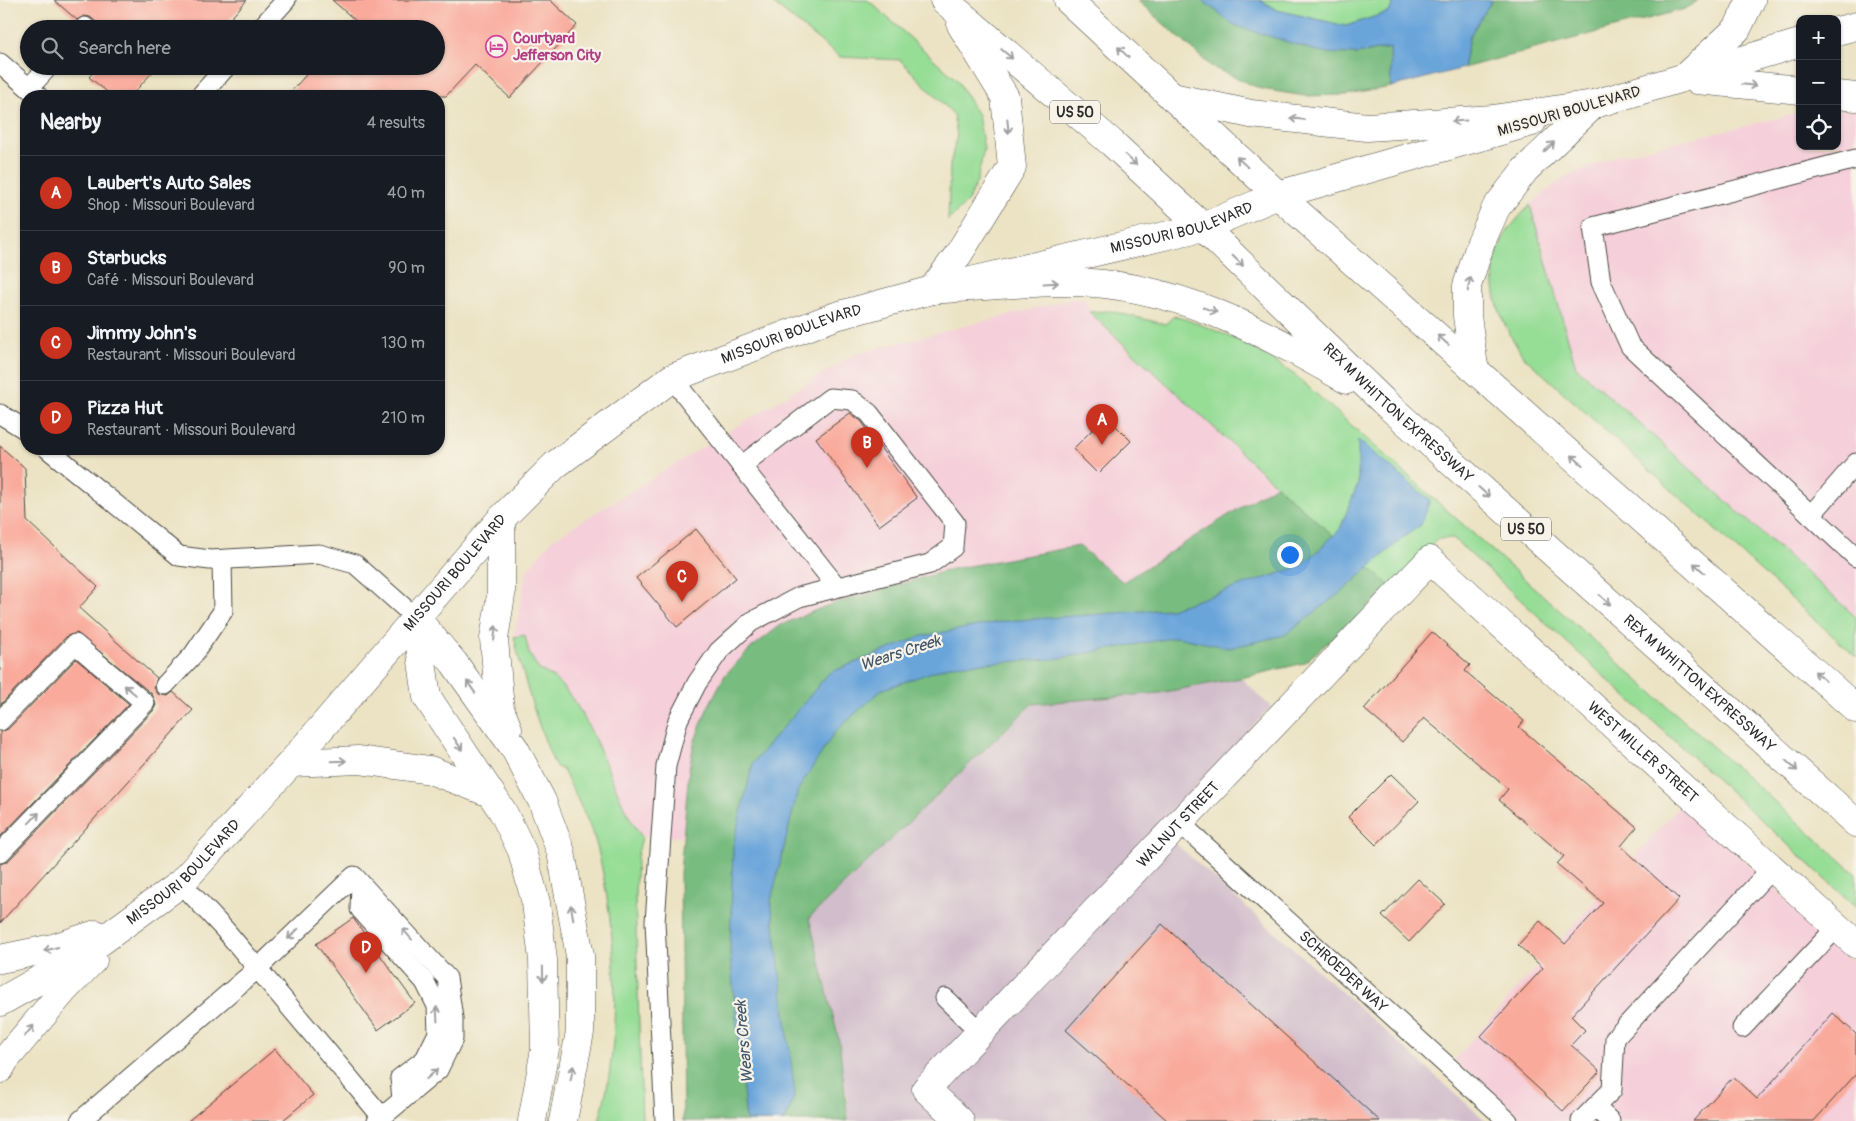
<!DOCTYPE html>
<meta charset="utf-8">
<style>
:root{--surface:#171b24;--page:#20242c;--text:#f1f3f6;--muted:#9ea1a6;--line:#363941;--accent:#c8321e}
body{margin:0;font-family:Pangolin,sans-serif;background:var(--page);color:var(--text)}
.controls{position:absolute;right:15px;top:15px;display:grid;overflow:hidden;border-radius:10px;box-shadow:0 1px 4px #0004}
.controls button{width:45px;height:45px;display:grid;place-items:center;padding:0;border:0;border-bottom:1px solid var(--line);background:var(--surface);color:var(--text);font:25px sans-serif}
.you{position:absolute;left:1289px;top:554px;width:18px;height:18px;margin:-12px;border:4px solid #fff;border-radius:50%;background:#1a73e8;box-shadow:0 0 0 8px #1a73e833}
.badge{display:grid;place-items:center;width:32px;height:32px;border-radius:50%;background:var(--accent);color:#fff;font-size:16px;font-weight:700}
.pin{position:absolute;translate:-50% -41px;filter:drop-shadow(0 1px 2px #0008)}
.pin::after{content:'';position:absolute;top:26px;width:18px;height:15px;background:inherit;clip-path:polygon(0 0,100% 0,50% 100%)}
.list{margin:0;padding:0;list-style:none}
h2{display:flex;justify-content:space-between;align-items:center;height:65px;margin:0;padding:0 20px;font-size:21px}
h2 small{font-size:16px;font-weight:400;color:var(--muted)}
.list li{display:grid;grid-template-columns:32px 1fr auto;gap:15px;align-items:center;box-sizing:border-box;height:75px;padding:0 20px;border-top:1px solid var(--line)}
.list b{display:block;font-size:19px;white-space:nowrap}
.list p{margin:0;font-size:16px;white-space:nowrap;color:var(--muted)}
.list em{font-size:16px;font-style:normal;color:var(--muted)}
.icon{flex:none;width:28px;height:28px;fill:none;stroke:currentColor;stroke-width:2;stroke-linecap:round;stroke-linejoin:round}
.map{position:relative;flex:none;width:1856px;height:1121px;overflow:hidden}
.search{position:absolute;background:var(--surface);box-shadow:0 1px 4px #0004;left:20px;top:20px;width:425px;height:55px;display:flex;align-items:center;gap:12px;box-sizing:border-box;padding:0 18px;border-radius:28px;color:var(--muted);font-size:19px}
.panel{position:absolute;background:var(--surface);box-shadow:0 1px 4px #0004;left:20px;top:90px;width:425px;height:365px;border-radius:20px}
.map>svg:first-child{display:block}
</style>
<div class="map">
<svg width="1856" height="1121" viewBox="0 0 1856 1121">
<rect width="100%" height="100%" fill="#f7f3e8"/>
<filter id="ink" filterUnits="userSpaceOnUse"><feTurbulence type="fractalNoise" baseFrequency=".02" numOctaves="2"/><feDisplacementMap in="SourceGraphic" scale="10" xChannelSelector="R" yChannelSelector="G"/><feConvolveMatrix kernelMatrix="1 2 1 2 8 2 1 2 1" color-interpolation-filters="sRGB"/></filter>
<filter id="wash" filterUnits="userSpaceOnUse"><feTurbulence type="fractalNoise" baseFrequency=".0096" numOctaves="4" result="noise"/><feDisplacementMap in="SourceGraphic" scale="20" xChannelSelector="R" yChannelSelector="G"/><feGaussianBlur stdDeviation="1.12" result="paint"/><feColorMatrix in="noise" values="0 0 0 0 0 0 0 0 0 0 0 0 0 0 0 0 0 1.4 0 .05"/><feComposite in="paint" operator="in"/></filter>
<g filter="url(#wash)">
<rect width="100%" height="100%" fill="#ece3c4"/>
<g fill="#f5cfda">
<path d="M1856 109V617L1576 367 1530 205 1563 178 1616 156 1800 113V146H1837V110Z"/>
<path d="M1072 299H1085L1089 312 1276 485 1123 582 1079 546 952 569 826 606 781 625 751 648 725 674 707 709 694 743 689 769 682 837H642L529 653 525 635 514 637 527 570 553 539 855 354Z"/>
<path d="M1682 803 1856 964V1121H1523L1454 1060Z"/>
</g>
<path fill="#d1bdcb" d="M1241 678 1271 707 1157 827 1486 1121H848L847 1098 809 918 1033 704 1159 693Z"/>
<g fill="#96dd96" stroke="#608460">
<path d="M769 0H868L957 80 978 115 984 149 977 181 968 201 948 221 950 165 957 135 953 114 900 60 840 57Z"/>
<path d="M1260 0H1395L1389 12 1346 26 1277 10Z"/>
<path d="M1530 205 1576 367 1856 617V657L1523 356C1499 319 1482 282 1503 239 1509 227 1521 215 1530 205Z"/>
<path d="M1110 311 1165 324 1174 316C1219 329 1259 349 1296 376L1856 874V907L1453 538 1438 539 1391 587 1276 485 1089 312Z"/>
<path d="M525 635 529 653 539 670C581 684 607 773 626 811 631 820 636 828 642 837L637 857 635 896 642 1121H599C623 1039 617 933 598 850 592 826 574 793 563 770L555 766C537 723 524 681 514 637Z"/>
</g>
<g fill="#78bc7f" stroke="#527455">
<path d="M1137 0H1202L1234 25 1356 54 1391 48V87L1347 95 1305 96 1261 89 1212 67Z"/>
<path d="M1492 0H1699L1685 9 1463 68 1469 37Z"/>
<path d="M1276 485 1391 587 1304 663 1241 678 1159 693 1032 704 809 918 839 1041 848 1121H683L680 873 689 769 694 743 707 709 725 675 751 648 781 625 826 606 952 569 1079 546 1123 582Z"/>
</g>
<g fill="#6aa5da" stroke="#4a6882">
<path d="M1202 0H1260L1277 10 1346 26 1389 12 1395 0H1492L1469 37 1463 68 1391 87 1390 48 1356 54 1322 53 1234 25Z"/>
<path d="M1358 440 1430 500 1421 525 1404 537 1344 590 1285 635 1229 648 1177 637 1055 659 952 665 881 690 834 733 798 790 771 901 795 1094 785 1121H746L730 952 733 845 753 763 829 673 922 636 1005 621 1170 609 1302 566 1340 529 1358 483Z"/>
</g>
<g id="blocks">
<g fill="#f9aa9b">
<path d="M54 0H247L221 29H96L95 21 90 17 84 16 77 20Z"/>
<path d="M332 0H550L577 25 510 98 475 65 446 96H287L314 66H436V29H349L356 21Z"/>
<path d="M99 66H158L131 96H112L89 77Z"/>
<path d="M850 413 861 421 917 498 879 526 816 438Z"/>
<path d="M1106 416 1131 441 1098 474 1073 449Z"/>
<path d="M0 446 25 468 27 521 98 587 79 608 157 678 154 688 158 694 168 696 173 692 193 710 0 923V864L8 861 153 711 156 705 152 694 77 633 67 636 0 705Z"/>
<path d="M696 529 736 578 677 627 636 578Z"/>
<path d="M1432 632 1470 665 1465 671 1524 721 1519 727 1637 827 1621 846 1679 899 1571 1016 1585 1030 1571 1045 1600 1071 1563 1111 1481 1036 1543 968 1518 945 1540 921 1565 944 1603 903 1557 864 1564 856 1499 800 1508 789 1424 718 1402 742 1364 709Z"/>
<path d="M76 659 129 704 0 837V732L8 729Z"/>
<path d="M1391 774 1419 801 1376 845 1348 817Z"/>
<path d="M1418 879 1445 904 1409 942 1382 916Z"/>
<path d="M353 918 415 1003 378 1030 316 944Z"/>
<path d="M1162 924 1380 1121H1168L1066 1030Z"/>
<path d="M1833 1013 1856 1034V1074L1814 1121H1693L1733 1077 1757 1099Z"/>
<path d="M275 1049 313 1095 282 1121H188Z"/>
</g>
</g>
</g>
<g filter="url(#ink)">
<use href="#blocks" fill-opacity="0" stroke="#484742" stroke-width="1"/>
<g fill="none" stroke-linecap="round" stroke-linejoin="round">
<defs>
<g id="service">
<path d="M84 29 85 27"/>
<path d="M260 29 286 0"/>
<path d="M0 63 38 96"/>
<path d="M29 88 49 66"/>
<path d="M200 96 227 66"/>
<path d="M1856 159 1593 227 1601 282 1630 346 1856 557"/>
<path d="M672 378 837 587"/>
<path d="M0 414 26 430"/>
<path d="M48 449 179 556 210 560 319 554 355 564 416 618"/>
<path d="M1811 515 1856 463"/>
<path d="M165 685 193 655 223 611 222 560"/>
<path d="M0 721 75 644 145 703 0 853"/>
<path id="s1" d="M1180 823 1508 1121"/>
<path d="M181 883 226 931 382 1117 377 1121"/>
<path d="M361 884 360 909 425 982 437 1006 438 1033 425 1059 400 1078 402 1100"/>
<path d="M945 998 980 1032"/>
<path d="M1742 1028 1837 927"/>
<path d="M1595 1107 1610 1121"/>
<path d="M80 1121 257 969 354 876 447 978 453 1018V1039L438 1070 382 1117"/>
<path d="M665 1121 655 922 666 766 678 720 697 683 719 651 751 622 799 597 930 564 953 547 955 523 869 413 852 400 830 398 741 466"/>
<path d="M1581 1121 1612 1090 1615 1038 1772 868"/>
</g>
<g id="minor">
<path id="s2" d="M960 1121 926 1089 1430 560 1856 944"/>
</g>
<g id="secondary">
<path d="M1837 31 1856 26"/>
<path d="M1688 74 1737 29 1751 0"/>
<path d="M1697 80 1800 90"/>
<path d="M1837 95 1856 97"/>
<path d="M1571 111 1800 43"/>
<path d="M0 959 53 948 96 934"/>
<path id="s3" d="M0 1002 78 958 181 883 291 763 501 519 555 465 672 378 836 316 932 290 1203 227 1278 195 1532 122"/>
<path d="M0 1069 5 1060 64 990 93 960"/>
</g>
<g id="trunk">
<path id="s4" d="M944 0 1112 143 1203 227 1383 401 1856 823"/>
<path d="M1068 0 1278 195 1856 709"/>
<path d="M1172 97 1251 114 1367 127 1493 119 1594 104"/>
<path d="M932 290C977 287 1023 282 1068 282 1171 282 1261 330 1347 380"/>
<path d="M932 290 958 255 1012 167 1005 97 961 25"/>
<path d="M1474 367 1467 316V286L1481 242 1496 208 1525 170 1594 104"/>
</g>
<g id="motorway">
<path d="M501 519V595L494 639 500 709 508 729"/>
<path d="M416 618 454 663 515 749 542 801 561 852 580 956V1032L563 1121"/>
<path d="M416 618 427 697 503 812 522 851 536 903 543 960 545 1049 532 1121"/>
<path d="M291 763 359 760 430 770 490 793"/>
</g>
</defs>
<use href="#service" stroke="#484742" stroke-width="21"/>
<use href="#minor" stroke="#484742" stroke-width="29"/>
<use href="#secondary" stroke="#484742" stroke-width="29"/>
<use href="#trunk" stroke="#484742" stroke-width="29"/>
<use href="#motorway" stroke="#484742" stroke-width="29"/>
<use href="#service" stroke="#fff" stroke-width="19"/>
<use href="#minor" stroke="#fff" stroke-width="28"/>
<use href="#secondary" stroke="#fff" stroke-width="28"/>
<use href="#trunk" stroke="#fff" stroke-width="28"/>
<use href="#motorway" stroke="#fff" stroke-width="28"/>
</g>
<defs><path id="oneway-shaft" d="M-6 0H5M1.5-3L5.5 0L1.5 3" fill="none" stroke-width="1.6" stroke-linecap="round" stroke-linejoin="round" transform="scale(1.25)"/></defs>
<g stroke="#a0a0a0">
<use href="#oneway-shaft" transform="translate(1123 52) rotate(-137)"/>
<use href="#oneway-shaft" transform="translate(1007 54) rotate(40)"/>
<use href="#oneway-shaft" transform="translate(1749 85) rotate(6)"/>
<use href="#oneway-shaft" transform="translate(1297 119) rotate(-174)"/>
<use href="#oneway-shaft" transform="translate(1459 121) rotate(176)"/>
<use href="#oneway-shaft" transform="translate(1008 126) rotate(84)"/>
<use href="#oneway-shaft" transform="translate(1549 147) rotate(-44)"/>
<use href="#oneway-shaft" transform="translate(1131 160) rotate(43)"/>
<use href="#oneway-shaft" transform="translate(1242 162) rotate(-137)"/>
<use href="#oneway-shaft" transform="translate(1238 261) rotate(44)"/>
<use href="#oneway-shaft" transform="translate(1051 283) rotate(-3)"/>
<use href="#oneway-shaft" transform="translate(1469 284) rotate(-80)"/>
<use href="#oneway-shaft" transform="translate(1210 310) rotate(20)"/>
<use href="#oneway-shaft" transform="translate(1443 340) rotate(-139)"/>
<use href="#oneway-shaft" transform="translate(1577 460) rotate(-138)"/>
<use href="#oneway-shaft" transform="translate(1484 492) rotate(42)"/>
<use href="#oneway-shaft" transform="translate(1699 568) rotate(-138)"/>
<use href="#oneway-shaft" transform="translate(1605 600) rotate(42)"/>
<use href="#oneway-shaft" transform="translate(495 633) rotate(-83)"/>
<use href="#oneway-shaft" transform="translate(1820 676) rotate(-138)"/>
<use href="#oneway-shaft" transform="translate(471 687) rotate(-125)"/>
<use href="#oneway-shaft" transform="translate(130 690) rotate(-140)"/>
<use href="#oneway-shaft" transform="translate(458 744) rotate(56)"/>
<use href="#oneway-shaft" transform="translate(339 761) rotate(-2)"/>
<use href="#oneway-shaft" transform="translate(1792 766) rotate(42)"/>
<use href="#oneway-shaft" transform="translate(34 818) rotate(-46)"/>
<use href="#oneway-shaft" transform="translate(572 912) rotate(-100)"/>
<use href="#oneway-shaft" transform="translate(293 934) rotate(136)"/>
<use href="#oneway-shaft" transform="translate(407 934) rotate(-132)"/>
<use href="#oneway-shaft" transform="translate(51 949) rotate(164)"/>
<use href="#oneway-shaft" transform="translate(543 974) rotate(89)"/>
<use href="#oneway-shaft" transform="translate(437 1014) rotate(-93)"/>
<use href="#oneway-shaft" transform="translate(29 1031) rotate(-50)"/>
<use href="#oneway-shaft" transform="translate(572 1073) rotate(-79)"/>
<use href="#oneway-shaft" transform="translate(432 1074) rotate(-42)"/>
</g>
</g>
<defs>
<symbol id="hotel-ring" viewBox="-11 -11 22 22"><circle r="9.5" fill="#f7f3e8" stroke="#d1479c" stroke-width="1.5"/><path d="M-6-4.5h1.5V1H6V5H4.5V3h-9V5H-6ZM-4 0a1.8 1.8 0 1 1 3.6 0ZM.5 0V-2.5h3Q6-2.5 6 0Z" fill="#d1479c"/></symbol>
</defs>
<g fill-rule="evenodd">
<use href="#hotel-ring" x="484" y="34" width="25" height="25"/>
</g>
<g text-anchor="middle" stroke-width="4.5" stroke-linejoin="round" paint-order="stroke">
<g fill="#f7f3e8" stroke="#686764" stroke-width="1">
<rect x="1050" y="100.5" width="50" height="23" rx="4"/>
<rect x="1501" y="517.5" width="50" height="23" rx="4"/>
</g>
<g font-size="14" font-weight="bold" fill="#2b2b2b">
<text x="1075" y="117">US 50</text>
<text x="1526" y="534">US 50</text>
</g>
<g font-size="15" font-weight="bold" fill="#b23c85" stroke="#f7f3e8" text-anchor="start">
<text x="513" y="43">Courtyard<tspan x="513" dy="17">Jefferson City</tspan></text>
</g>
<g font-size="15" fill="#2b2b2b" stroke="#f7f3e8">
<text transform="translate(1569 111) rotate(-16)" y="5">MISSOURI BOULEVARD</text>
<text dy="5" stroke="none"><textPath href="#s3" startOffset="1456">MISSOURI BOULEVARD</textPath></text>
<text dy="5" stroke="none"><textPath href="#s3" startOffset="1051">MISSOURI BOULEVARD</textPath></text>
<text dy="5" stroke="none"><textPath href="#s4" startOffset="614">REX M WHITTON EXPRESSWAY</textPath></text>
<text dy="5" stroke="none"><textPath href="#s3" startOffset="631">MISSOURI BOULEVARD</textPath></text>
<text dy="5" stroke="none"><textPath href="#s4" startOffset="1019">REX M WHITTON EXPRESSWAY</textPath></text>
<text dy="5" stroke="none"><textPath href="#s2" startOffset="1064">WEST MILLER STREET</textPath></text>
<text dy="5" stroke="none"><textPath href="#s2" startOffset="412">WALNUT STREET</textPath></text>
<text dy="5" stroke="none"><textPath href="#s3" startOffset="226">MISSOURI BOULEVARD</textPath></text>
<text dy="5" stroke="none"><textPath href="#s1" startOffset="221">SCHROEDER WAY</textPath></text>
</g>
<g font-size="16" font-style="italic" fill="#415668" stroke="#f7f3e8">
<text transform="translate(900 652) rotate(-18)" y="6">Wears Creek</text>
<text transform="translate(743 1042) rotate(-95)" y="6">Wears Creek</text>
</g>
</g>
</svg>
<div class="controls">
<button>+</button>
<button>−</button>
<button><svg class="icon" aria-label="locate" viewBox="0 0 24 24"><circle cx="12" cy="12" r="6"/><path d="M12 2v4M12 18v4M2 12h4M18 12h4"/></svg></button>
</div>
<div class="you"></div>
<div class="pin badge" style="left:1102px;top:445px">A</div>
<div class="pin badge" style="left:867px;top:468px">B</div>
<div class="pin badge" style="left:682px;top:602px">C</div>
<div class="pin badge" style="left:366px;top:973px">D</div>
<div class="search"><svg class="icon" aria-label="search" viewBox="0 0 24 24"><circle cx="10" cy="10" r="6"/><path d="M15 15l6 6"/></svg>Search here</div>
<section class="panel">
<h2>Nearby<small>4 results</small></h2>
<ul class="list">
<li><span class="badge">A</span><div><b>Laubert's Auto Sales</b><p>Shop · Missouri Boulevard</p></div><em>40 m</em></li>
<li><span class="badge">B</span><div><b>Starbucks</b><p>Café · Missouri Boulevard</p></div><em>90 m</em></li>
<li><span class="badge">C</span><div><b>Jimmy John's</b><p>Restaurant · Missouri Boulevard</p></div><em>130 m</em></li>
<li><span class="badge">D</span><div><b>Pizza Hut</b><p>Restaurant · Missouri Boulevard</p></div><em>210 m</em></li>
</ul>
</section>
</div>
